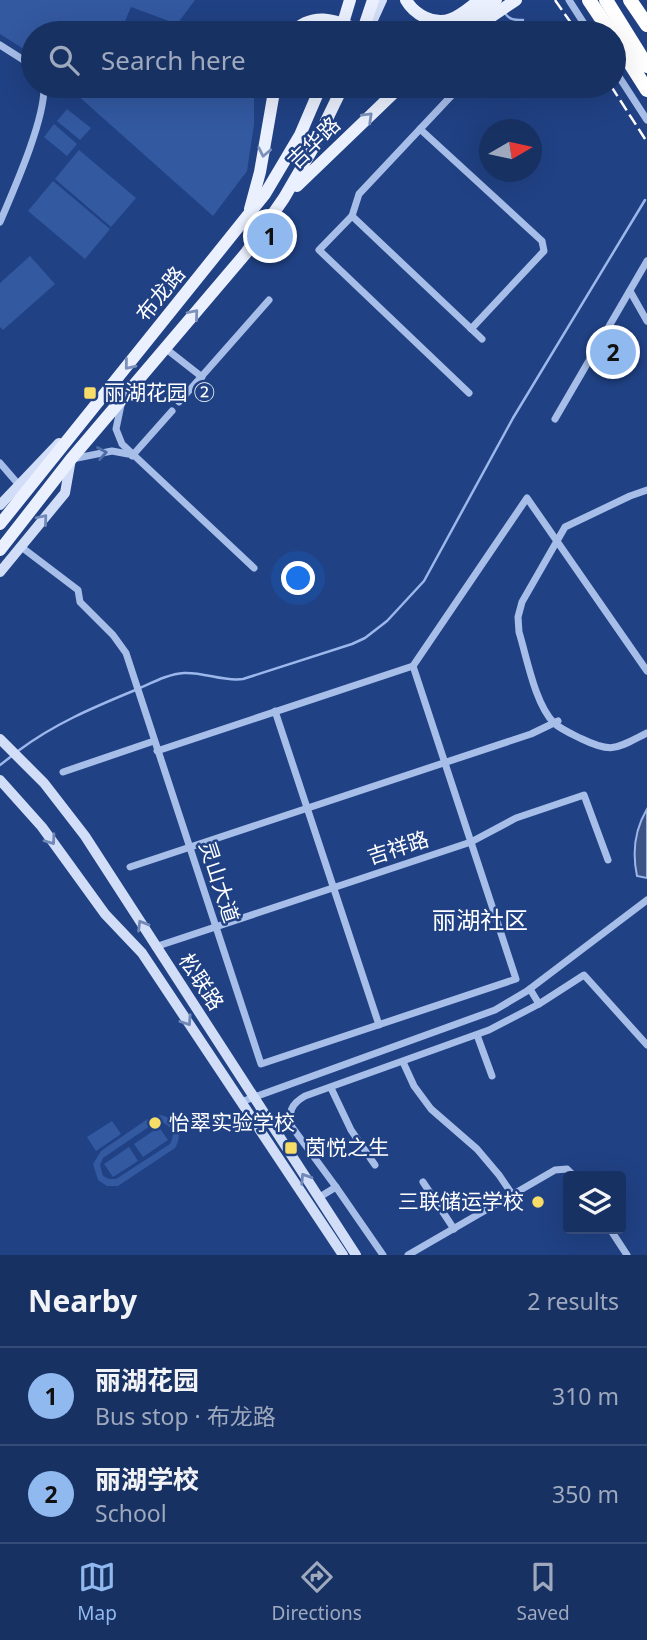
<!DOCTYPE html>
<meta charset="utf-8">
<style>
:root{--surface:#183163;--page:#253d6c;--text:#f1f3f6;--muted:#9fa9be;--line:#364c78;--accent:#90b9f0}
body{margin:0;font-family:"Noto Sans","Noto Sans SC",sans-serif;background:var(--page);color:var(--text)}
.controls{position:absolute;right:21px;bottom:21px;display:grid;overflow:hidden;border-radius:7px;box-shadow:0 7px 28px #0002}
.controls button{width:63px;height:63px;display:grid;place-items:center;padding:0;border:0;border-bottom:2px solid var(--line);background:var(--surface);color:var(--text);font:35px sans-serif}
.compass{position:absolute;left:479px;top:119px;width:63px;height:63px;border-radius:50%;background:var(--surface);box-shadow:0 7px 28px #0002;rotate:81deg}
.you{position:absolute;left:299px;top:579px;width:24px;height:24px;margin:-18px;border:5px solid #fff;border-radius:50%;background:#1a73e8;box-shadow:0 0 0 10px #1a73e833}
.badge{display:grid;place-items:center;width:46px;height:46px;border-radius:50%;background:var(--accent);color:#111;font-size:23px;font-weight:700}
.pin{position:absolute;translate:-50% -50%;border:4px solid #fff;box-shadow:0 2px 7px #0006}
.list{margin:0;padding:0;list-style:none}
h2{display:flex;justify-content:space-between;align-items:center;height:91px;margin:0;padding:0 28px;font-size:30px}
h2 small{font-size:23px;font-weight:400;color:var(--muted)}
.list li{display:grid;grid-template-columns:46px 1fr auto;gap:21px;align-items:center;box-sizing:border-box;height:98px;padding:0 28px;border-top:2px solid var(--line)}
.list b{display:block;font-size:26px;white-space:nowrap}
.list p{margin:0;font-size:23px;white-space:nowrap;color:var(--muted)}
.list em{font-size:23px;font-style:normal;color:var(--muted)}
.icon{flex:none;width:38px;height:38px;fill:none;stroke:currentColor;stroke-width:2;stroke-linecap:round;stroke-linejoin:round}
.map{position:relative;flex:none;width:647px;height:1255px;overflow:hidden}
.search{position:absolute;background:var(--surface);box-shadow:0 7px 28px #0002;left:21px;right:21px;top:21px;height:77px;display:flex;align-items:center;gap:18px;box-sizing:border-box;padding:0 24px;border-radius:38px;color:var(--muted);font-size:26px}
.sheet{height:287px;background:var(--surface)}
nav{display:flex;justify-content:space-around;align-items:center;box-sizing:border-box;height:98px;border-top:2px solid var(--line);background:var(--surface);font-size:19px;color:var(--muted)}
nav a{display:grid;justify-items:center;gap:4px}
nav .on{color:var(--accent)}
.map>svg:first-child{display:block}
</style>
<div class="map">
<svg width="647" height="1255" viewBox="0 0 647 1255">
<rect width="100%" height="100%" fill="#204184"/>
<g fill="#3359a1" fill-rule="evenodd">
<path d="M0 0H195L177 24 131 7 120 33H33V55L0 34Z"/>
<path d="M67 86H254V124L247 171 213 216Z"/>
<path d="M67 109 91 128 80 140 57 121Z"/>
<path d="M54 124 77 144 67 156 44 137Z"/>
<path d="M79 150 136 198 111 227 55 179Z"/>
<path d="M53 181 110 229 85 259 28 211Z"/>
<path d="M30 256 55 284 3 330 0 327V283Z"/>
<path d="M160 1115C177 1118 184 1133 175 1148L118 1186H107L98 1180 93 1164 101 1151 149 1118ZM160 1122C171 1124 176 1134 170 1144L116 1179H109L103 1176 100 1165 103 1158 153 1124Z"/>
<path d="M112 1121 121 1134 96 1151 87 1137Z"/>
<path d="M159 1127 168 1140 143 1157 134 1144Z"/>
<path d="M129 1147 138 1161 113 1177 104 1164Z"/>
</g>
<path fill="#3b5385" stroke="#9bb7eb" stroke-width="2" d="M647 809V878L637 876C632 852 635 829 647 809Z"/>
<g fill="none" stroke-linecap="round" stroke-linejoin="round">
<g stroke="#9bb7eb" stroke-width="2.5">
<path d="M505 13C509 20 515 20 523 20"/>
<path d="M18 751C54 724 92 708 133 691 150 684 167 674 184 673 205 672 223 682 243 679L352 644 365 638 387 621 424 581 513 418 645 200"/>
<path d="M0 765 13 755"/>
</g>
<g stroke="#a7bee9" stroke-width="7">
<path d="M569 0 590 33"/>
<path d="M0 45 33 66"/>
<path d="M614 69 647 120"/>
<path d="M445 86 453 94 359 194 352 216 319 250 469 393"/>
<path d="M420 129 542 241 544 251 471 329"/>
<path d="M352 216 482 339"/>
<path d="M0 222C14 189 45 120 44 86"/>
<path d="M630 291 647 321"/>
<path d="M165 348 202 377"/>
<path d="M179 402 269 300"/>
<path d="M121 405 116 429 122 444 254 568"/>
<path d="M555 419 647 261"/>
<path d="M132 456 172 411"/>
<path d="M72 459 112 451 128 454"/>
<path d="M0 463 19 485"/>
<path d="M647 490 630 496 565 527 522 602 518 617 519 632C527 658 535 704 554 723 562 730 572 734 582 739 613 754 617 748 647 733"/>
<path d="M20 546 78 590 80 602 113 635 126 653 261 1064 516 979 413 666"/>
<path d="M275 711 379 1025"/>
<path d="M157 751 413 666 527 498 647 671"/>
<path d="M63 772 154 741"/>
<path d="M130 867 531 734 558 721"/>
<path d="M155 947 471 842 516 818 584 795 608 860"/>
<path d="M539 1004 584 975 647 1045"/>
<path d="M477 1035 492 1076"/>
<path d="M403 1062 414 1086 431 1109 477 1149 499 1175 512 1194"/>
<path d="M331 1088 351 1130 375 1165"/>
<path d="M241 1102 495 1010 527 991 647 900"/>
<path d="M423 1182 454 1229"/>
<path d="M336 1187 292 1127C288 1112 291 1104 305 1096L489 1030 539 1004 530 989"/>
<path d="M318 1198 336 1187 383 1255"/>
<path d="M610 1229 627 1255"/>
<path d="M408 1255 555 1170 567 1169 574 1176"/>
</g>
<g stroke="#d2def7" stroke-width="10">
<path d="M367 33 382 0"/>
<path d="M0 505 59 443"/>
<path d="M0 572 65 493 71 459"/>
<path d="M0 739 44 783 85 836 356 1255"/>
<path d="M0 780 42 827 105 914 142 953 343 1255"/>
</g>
<g stroke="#ebf0fe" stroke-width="12">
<path d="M406 0C414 14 434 26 451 19 461 16 471 6 480 0"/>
<path d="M291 33C316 9 338 22 366 33"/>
<path d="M340 33 350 0"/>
<path d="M362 33 373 0"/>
<path d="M448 33 496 0"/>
<path d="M467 33 516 0"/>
<path d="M297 186 401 86"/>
<path d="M250 209 260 172 275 86"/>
<path d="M0 524 265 194 300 135 321 86"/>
<path d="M0 550 71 459 246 253 284 198 313 148 343 86"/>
</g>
<g stroke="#fff" stroke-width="14">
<path d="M589 0 611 33"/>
<path d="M606 0 647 66"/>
<path d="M630 0 647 25"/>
<path d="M614 38 647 90"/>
</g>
<g stroke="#fff" stroke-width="2.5" stroke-dasharray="12 5" stroke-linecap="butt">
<path d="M555 0 578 33"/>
<path d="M611 86 647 142"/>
</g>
</g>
<defs><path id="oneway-chevron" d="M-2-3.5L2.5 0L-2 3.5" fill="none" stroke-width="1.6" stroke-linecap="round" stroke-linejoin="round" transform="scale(1.75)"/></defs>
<g stroke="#7b90bb">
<use href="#oneway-chevron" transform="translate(368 117) rotate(-44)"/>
<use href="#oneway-chevron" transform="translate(264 152) rotate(101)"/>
<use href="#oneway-chevron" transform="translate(194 314) rotate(-50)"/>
<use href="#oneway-chevron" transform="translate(129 365) rotate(129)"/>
</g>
<use stroke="#4f6da7" href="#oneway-chevron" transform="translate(102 453) rotate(-10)"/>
<g stroke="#7088b8">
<use href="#oneway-chevron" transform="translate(43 519) rotate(-50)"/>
<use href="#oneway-chevron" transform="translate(51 840) rotate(54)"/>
<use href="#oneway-chevron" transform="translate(142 925) rotate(-121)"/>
<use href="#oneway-chevron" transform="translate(187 1021) rotate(56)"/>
<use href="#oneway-chevron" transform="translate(305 1178) rotate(-123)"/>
</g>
<g fill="#f7dd67" stroke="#204184" stroke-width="2.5">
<rect x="83" y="386" width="14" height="14" rx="3.5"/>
<circle cx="155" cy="1123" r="7"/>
<rect x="284" y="1141" width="14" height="14" rx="3.5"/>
<circle cx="538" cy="1202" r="7"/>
</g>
<g text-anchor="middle" stroke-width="5" stroke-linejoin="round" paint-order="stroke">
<g font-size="21" fill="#fff" stroke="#204184">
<text transform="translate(314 143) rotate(-44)" y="7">吉华路</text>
<text transform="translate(161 294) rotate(-51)" y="7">布龙路</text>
<text transform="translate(398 848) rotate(-18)" y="7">吉祥路</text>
<text transform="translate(219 882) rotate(72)" y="7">灵山大道</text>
<text transform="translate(201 982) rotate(57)" y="7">松联路</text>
</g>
<g font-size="21" fill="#fff" stroke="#204184" text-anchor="start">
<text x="104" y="400">丽湖花园 ②</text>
<text x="169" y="1130">怡翠实验学校</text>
<text x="305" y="1155">茵悦之生</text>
<text x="524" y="1209" text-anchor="end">三联储运学校</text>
</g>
<g font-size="24" fill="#fff" stroke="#204184">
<text x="480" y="929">丽湖社区</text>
</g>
</g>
</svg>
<div class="controls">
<button><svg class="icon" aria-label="layers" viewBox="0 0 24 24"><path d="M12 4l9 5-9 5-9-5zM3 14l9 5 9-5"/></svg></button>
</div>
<svg class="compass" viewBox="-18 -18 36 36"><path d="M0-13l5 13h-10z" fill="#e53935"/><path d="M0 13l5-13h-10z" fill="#9fa9be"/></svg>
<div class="you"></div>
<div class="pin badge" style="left:270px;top:236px">1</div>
<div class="pin badge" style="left:613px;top:352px">2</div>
<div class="search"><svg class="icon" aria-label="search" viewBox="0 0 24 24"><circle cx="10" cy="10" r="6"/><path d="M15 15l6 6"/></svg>Search here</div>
</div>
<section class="sheet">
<h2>Nearby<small>2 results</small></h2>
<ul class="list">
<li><span class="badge">1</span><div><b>丽湖花园</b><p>Bus stop · 布龙路</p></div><em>310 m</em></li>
<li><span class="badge">2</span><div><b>丽湖学校</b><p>School</p></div><em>350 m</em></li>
</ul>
</section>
<nav>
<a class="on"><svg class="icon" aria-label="map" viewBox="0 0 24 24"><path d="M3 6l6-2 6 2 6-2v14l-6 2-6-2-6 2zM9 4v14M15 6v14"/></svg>Map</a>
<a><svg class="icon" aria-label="directions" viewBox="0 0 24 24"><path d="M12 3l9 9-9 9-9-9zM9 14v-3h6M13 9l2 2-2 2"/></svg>Directions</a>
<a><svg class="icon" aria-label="saved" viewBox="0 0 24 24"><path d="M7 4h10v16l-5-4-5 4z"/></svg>Saved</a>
</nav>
